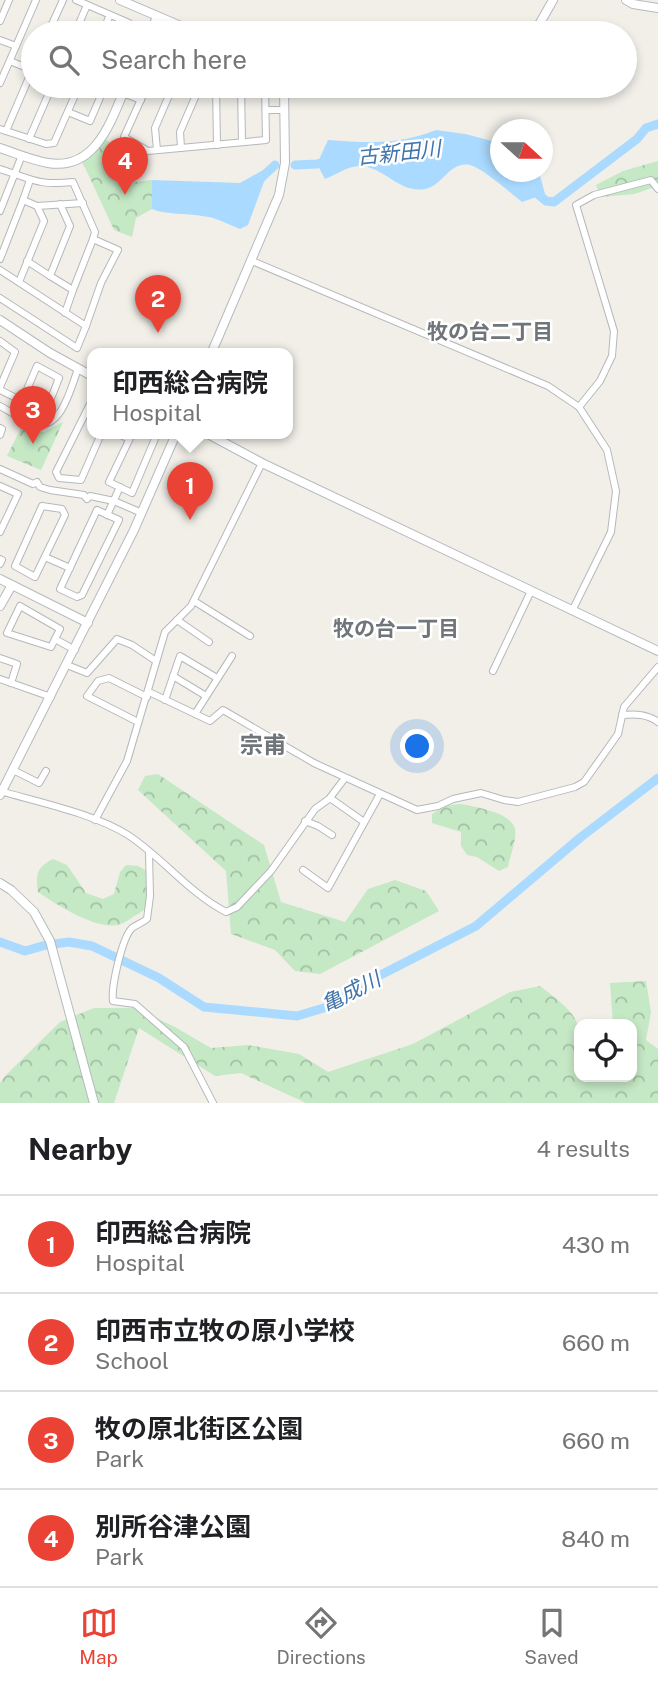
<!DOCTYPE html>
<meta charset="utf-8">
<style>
:root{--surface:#fff;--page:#f6f6f6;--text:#202124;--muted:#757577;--line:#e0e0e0;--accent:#ea4335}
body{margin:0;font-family:"Public Sans","Noto Sans JP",sans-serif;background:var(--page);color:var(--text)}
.controls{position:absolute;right:21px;bottom:21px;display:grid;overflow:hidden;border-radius:14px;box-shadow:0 4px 10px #0003}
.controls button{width:63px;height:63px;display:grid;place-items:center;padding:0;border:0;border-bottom:2px solid var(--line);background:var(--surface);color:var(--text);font:35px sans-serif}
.compass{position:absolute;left:490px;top:119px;width:63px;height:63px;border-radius:50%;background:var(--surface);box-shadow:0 4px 10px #0003;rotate:111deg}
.you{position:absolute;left:418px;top:747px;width:24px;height:24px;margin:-18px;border:5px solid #fff;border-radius:50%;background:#1a73e8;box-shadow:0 0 0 10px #1a73e833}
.badge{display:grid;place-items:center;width:46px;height:46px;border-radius:50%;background:var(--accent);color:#fff;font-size:23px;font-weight:700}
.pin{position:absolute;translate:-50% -58px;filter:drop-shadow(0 2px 4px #0008)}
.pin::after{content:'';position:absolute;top:37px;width:24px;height:21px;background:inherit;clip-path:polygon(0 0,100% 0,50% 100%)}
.popup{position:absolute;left:87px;top:348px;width:206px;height:91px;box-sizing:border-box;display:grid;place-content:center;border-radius:14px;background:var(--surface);filter:drop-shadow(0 2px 5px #0005);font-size:23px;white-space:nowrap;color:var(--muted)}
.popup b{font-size:26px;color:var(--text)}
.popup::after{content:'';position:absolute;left:50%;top:100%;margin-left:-14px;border:14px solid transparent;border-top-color:var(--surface)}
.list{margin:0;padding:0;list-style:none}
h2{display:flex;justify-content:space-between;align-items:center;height:91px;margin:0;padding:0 28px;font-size:30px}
h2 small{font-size:23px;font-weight:400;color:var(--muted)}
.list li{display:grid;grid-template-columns:46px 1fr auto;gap:21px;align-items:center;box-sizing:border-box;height:98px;padding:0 28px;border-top:2px solid var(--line)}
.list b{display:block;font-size:26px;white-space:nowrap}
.list p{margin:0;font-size:23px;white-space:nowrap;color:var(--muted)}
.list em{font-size:23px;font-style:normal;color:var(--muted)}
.icon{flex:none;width:38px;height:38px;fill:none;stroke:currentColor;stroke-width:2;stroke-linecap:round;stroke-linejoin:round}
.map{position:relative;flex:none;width:658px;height:1103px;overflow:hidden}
.search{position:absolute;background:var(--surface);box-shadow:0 4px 10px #0003;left:21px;right:21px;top:21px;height:77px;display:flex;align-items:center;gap:18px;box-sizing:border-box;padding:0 24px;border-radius:38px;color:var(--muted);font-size:26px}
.sheet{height:483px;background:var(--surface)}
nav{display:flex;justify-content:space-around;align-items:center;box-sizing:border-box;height:98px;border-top:2px solid var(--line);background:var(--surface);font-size:19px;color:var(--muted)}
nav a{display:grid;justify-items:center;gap:4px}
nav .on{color:var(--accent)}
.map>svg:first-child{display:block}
</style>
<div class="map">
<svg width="658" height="1103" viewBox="0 0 658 1103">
<defs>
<pattern id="forest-crowns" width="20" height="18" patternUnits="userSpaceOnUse" patternTransform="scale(1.75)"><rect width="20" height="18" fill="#c5e8c5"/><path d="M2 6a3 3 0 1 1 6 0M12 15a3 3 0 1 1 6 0" fill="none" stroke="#a3c0a4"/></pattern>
</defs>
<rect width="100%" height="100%" fill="#f1efe8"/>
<g fill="url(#forest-crowns)">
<path d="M106 140 138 159 121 173 135 182 152 180V209L136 218 132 237 114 230 82 161 93 155Z"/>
<path d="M658 161V186L634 194 601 197 596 185 623 171Z"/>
<path d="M63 422 41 470 7 456 21 428 44 432Z"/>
<path d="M158 774 264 845 281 902 345 922 368 889 395 880 426 891 439 911 320 974 295 971 275 950 231 934 226 871 138 790 145 776Z"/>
<path d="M461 804C475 807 511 812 515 829 517 839 510 856 508 867L499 871 477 857 467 855 461 846V832L432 823V814L447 805Z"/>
<path d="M53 859 67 865 86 893 103 899 114 894 120 872 126 865 138 866 149 872C153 889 156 904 138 914 132 917 124 924 118 925 94 929 57 905 38 892 36 874 36 868 53 859Z"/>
<path d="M646 981 651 1012 646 1040 658 1049V1103H306L241 1073 215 1076 139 1028 114 1103H0V1083L6 1075 60 1022 94 1008H135L175 1027 211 1048 248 1045 299 1054 328 1072 413 1044 510 992 540 986C587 1022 579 1020 579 1077H632V1024H613L610 983Z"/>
</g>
<g fill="#aadaff">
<path d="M436 130 465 134 500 143V172H539L545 194 522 202C509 192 484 169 470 165 449 161 443 186 425 189 400 194 383 166 360 166 347 166 336 175 325 179L317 164 328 140C367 143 399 145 436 130Z"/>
<path d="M265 169 268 171 248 225 240 229C227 224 216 217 202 216 186 213 167 215 152 209V180L240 183Z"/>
</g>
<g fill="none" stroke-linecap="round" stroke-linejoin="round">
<g stroke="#aadaff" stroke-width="9">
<path d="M295 165 317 164 328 161"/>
<path d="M260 179 275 165"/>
<path d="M533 190 546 201 554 202 637 139 646 128 658 124"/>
<path d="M0 942 25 951 46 945 69 942 92 946 159 978 204 1007 297 1016 327 1007 367 982 476 926 581 837 658 778"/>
</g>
<defs>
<g id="street">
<path d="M76 0 129 23 130 28 128 33"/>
<path d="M0 21 9 0"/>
<path d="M48 33 63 0"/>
<path d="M75 33 87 5"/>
<path d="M102 33 110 15"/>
<path d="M0 40 16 46"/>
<path d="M10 61 32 70"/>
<path d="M0 83 36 0"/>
<path d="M147 86 124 137 148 151 266 140 265 86"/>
<path d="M216 86 217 145"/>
<path d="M241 86 242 142"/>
<path d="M123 93 141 100"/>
<path d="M266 110H285"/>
<path d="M68 112 90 121 105 86"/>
<path d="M0 129 46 144 54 143 79 86"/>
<path d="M6 131 33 68"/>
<path d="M29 139 52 86"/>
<path d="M181 148 180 132 200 86"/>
<path d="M157 150 155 128 173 86"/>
<path d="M0 169C32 179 38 186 73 182L95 232 93 239 118 250 101 283 86 326"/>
<path d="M23 200 30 180"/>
<path d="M60 204 70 226 50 276 73 290 65 313"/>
<path d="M37 206 83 203"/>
<path d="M0 211 22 155"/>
<path d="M0 259 23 200 37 206 44 221 19 282"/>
<path d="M27 261 50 276"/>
<path d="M252 261 548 386 579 407 607 450 616 491 611 532 572 611"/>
<path d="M0 270 86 326 77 348 0 298"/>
<path d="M73 290 93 239"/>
<path d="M0 341 15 352 0 387"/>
<path d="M0 390 38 409C51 407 54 389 59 378L37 366 22 401"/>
<path d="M92 400 56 472 59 478 81 480 101 434"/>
<path d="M0 406C11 412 24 421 36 424 62 429 71 387 78 369"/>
<path d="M579 407 600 381 612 356 614 331 576 205 594 195 651 180 658 189"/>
<path d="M0 428 2 429 0 435"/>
<path d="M119 434 129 439"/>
<path d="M132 434 109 482 132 493 157 434"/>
<path d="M0 469 33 484 37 482 40 487 50 490 84 495 87 499 90 496 114 501 142 513"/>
<path d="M0 486 18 494 0 532"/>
<path d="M42 506 62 509 65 515 35 577 15 566Z"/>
<path d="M97 510 119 520 82 595 77 597 60 589Z"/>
<path d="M107 515 120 487"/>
<path d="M45 557 70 568"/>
<path d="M0 559 2 560 0 564"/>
<path d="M194 601 250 636"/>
<path d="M20 606 60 629 51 647 7 633Z"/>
<path d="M177 620 209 642"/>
<path d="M55 639 75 650"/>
<path d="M0 658 17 664 11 683"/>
<path d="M67 665 87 673 117 639 132 645 156 661"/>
<path d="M493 671 531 591"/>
<path d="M173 676 206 696"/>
<path d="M0 679 51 697"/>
<path d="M149 692 210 721 223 710 314 763 417 810 438 806 453 799 481 793 504 800 518 802 575 787 584 782 618 734 624 707 658 667"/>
<path d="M165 700 180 656 217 678"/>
<path d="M195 714 232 656"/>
<path d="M622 715C636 714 647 714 658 722"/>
<path d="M138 722 87 696 98 681 109 678 147 697"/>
<path d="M13 770 39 783 46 771"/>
<path d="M0 791C38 802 95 814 128 835 163 858 188 892 226 912L237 907 271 871 315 809 329 799 345 778"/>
<path d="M330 798 364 822"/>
<path d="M95 820 127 761 165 632 191 606 262 463"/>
<path d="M305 821 318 826 332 835"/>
<path d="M149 852 150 896 147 919C142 923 136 925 132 928 122 938 111 987 113 1001L135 1004 184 1047 213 1103"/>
<path d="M303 870 328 888 380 794"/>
</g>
<g id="secondary">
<path d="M120 0 197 33"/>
<path d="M626 0 633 4 658 8"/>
<path d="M150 33 157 17"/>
<path d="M528 33 540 23 553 0"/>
<path d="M0 148C15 153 31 160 48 163 96 171 111 121 126 86"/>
<path d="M0 320 50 353 92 376"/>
<path d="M211 354 279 195 285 163 284 86"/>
<path d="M208 434 262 463 658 651"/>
<path d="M0 579 88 623"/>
<path d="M0 606 12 585"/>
<path d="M0 795 134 530 176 434"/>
<path d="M0 883 11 890 34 912 50 941 94 1103"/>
</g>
</defs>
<use href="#street" stroke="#b5b8bc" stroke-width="8"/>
<use href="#secondary" stroke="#b6babf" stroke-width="10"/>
<use href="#street" stroke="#fff" stroke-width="6"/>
<use href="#secondary" stroke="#fff" stroke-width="8"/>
</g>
<g text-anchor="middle" stroke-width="5" stroke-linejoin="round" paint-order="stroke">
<g font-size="21" font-style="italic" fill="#4174aa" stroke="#fff">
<text transform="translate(399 153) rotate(-6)" y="7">古新田川</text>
<text transform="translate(351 992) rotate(-27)" y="7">亀成川</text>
</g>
<g font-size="21" font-weight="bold" fill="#70757a" stroke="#fff">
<text x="490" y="339">牧の台二丁目</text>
<text x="396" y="636">牧の台一丁目</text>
</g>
<g font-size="23" font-weight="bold" fill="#70757a" stroke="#fff">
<text x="263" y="753">宗甫</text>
</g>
</g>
</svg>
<div class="controls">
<button><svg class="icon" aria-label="locate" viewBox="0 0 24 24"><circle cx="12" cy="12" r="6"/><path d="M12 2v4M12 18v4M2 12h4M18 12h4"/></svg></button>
</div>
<svg class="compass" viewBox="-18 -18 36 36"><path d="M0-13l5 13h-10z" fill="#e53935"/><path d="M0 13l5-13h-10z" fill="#757577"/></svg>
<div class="you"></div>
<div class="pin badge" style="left:190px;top:520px">1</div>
<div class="popup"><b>印西総合病院</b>Hospital</div>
<div class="pin badge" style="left:158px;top:333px">2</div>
<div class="pin badge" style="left:33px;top:444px">3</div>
<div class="pin badge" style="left:125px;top:195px">4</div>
<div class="search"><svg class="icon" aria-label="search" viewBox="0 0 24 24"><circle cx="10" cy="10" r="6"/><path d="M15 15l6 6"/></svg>Search here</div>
</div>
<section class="sheet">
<h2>Nearby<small>4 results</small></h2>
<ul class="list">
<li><span class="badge">1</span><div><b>印西総合病院</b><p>Hospital</p></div><em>430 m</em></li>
<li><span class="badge">2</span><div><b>印西市立牧の原小学校</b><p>School</p></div><em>660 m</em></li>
<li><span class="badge">3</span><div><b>牧の原北街区公園</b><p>Park</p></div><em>660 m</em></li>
<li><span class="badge">4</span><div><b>別所谷津公園</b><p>Park</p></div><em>840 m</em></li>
</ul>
</section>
<nav>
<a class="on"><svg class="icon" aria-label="map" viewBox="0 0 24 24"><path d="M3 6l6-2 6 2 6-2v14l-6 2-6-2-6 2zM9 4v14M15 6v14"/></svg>Map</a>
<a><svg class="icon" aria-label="directions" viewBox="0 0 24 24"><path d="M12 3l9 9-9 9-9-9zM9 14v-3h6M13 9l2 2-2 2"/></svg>Directions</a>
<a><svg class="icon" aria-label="saved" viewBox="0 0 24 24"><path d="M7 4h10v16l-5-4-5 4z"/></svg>Saved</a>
</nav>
